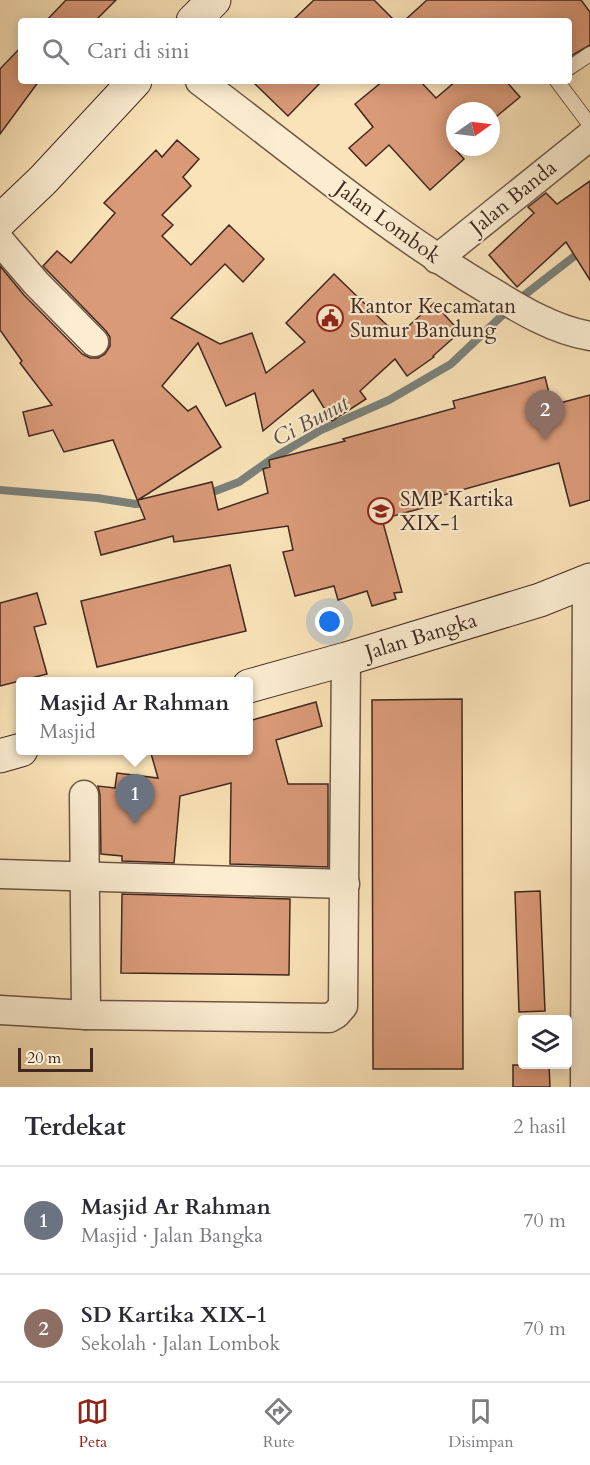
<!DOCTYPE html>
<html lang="id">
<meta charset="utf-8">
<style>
:root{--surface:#fff;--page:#f2f2f3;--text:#2b2b33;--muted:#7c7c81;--line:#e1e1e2;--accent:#8f2418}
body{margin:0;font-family:Cardo,serif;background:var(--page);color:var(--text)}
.controls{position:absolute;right:18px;bottom:18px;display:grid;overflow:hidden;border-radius:6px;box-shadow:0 3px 15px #0003}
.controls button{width:54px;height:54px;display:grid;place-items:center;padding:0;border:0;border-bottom:2px solid var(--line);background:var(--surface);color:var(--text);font:30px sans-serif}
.compass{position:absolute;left:446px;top:102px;width:54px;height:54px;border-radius:50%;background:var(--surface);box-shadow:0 3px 15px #0003;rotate:76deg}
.scale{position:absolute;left:18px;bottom:15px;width:75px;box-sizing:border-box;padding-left:6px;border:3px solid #402820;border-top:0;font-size:16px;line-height:21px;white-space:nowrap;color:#402820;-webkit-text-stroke:4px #fcedd1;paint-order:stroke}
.you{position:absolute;left:330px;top:622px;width:21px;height:21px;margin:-15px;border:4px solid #fff;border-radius:50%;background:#1a73e8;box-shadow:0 0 0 9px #1a73e833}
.badge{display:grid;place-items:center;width:39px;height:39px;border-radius:50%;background:var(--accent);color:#fff;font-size:20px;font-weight:700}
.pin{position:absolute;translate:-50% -50px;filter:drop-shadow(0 2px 3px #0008)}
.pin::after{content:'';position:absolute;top:32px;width:21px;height:18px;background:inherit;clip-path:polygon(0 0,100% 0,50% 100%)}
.popup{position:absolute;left:16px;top:677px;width:237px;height:78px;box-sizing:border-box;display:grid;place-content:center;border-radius:6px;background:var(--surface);filter:drop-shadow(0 2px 4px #0005);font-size:20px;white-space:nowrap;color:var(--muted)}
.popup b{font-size:22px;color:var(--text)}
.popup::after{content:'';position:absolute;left:50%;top:100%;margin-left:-12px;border:12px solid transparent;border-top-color:var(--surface)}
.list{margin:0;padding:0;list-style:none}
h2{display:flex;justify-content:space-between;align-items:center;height:78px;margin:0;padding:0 24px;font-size:26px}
h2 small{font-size:20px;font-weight:400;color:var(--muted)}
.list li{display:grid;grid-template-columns:39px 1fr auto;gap:18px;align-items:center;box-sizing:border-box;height:108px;padding:0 24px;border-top:2px solid var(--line)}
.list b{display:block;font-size:22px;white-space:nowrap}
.list p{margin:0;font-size:20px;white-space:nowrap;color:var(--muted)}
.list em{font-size:20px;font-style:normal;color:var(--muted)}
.icon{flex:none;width:33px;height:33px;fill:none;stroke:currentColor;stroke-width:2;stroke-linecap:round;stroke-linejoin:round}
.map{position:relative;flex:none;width:590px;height:1087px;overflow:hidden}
.search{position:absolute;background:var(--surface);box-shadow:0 3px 15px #0003;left:18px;right:18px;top:18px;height:66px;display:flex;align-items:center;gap:15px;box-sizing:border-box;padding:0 21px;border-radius:6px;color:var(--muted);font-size:22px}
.sheet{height:294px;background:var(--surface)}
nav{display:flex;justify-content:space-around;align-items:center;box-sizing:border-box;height:84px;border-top:2px solid var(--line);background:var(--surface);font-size:16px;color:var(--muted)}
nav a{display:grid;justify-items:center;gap:3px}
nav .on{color:var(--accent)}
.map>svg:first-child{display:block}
</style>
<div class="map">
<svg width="590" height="1087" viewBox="0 0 590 1087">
<rect width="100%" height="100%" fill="#fae3b8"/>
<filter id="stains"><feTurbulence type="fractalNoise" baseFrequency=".00333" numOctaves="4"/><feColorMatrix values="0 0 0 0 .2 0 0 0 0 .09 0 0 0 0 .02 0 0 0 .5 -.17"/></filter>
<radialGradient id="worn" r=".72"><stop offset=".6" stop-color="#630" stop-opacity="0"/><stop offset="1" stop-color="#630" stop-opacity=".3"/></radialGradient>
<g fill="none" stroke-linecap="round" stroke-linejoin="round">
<g stroke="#7a817b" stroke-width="8">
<path d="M518 300 590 244"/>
<path d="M0 490 97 498 136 504 149 503"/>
<path d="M205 495 239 482 273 458 321 430 389 400 451 364 509 309"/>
</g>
</g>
<g fill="#da9a78" stroke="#402820" stroke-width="1.5">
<path d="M66 0H116L95 21H46Z"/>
<path d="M314 0H374L395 21H292Z"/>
<path d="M427 0H581L590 12V45L569 57V21H404Z"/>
<path d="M21 47V81H39L0 134V69Z"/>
<path d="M252 81H322L288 116Z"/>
<path d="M383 81H420L436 98 456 81H506L520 97 491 121V111H455V147H460L456 150 464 159 430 190 389 145 366 166 349 148 373 127 355 104Z"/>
<path d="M177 140 199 159 183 177 191 186 162 215 173 225 162 236 191 265 229 225 264 259 243 282 225 264 171 318 220 344 252 333 266 373 305 342 286 323 334 274 393 331 397 328 401 333 434 303 460 332 433 356 434 357 407 376 395 359 360 391 366 399 332 421 313 390 263 431 255 393 226 406 198 343 162 386 188 411 196 406 221 447 138 500 212 482 218 510 268 493 263 469 270 467 269 460 345 441 343 439 455 408 453 401 545 377 552 405 590 395V500L570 506 559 463 440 496 441 503 382 519 402 592 394 593 396 599 372 606 367 591 338 600 334 586 295 596 283 552 293 550 288 526 174 542 173 536 101 555 95 532 145 519 113 440 64 452 53 430 29 436 23 412 52 405 20 363 22 361 0 330V266L24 295 82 354 90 358H98L105 354 110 346V337L106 331 43 266 57 251 71 263 115 213 104 203 156 150 162 157Z"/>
<path d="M590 181V280L566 242 517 287 489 255 534 213 528 207 546 193 557 204Z"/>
<path d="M230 565 246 631 97 667 81 601Z"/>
<path d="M37 593 46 624 34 627 47 674 0 686V603Z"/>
<path d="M462 699 463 1069H373L372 700Z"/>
<path d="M316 702 322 726 276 740 288 784H328V867L230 864 231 783 180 796 174 863 122 861V856L101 854 100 795 98 786 115 788 117 773 158 778 150 750H249V721Z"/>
<path d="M540 891 545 1011 519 1012 515 892Z"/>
<path d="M122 894 290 899 289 975 121 973Z"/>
<path d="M513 1065H549L550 1087H513Z"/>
</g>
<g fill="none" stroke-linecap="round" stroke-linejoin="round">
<defs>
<g id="lane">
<path d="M569 68 590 54"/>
<path d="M557 81 590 125"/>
</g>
<g id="street">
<path d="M200 81C294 152 386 229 487 289 518 308 553 330 590 336"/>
<path d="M0 241 36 283 94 342"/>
<path d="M437 259 590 136"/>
<path d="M84 795 86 1015"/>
<path d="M0 874 345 884"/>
<path d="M0 1010 86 1015 329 1018 336 1014 343 1006 346 659"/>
<path d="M585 1087 587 582"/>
</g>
<g id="secondary">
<path d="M193 21 214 0"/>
<path d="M0 221 43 180 135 81"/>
<path d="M249 686 346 659 540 600 590 580"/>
<path d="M0 756 21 750"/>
</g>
</defs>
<use href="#lane" stroke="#6e5746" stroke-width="16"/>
<use href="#street" stroke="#6e5746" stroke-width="31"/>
<use href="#secondary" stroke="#402820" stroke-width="35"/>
<use href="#lane" stroke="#fcedd1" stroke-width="14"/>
<use href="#street" stroke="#fcedd1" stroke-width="28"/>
<use href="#secondary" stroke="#fcedd1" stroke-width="33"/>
</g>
<defs>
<symbol id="civic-ring" viewBox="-11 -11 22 22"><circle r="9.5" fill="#fcedd1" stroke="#8f2418" stroke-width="1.5"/><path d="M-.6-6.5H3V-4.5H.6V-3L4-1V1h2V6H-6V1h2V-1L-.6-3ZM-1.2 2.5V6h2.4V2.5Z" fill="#8f2418"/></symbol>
<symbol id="school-ring" viewBox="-11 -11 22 22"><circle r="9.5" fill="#fcedd1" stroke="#8f2418" stroke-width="1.5"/><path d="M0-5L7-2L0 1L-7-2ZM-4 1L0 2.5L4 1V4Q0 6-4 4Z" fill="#8f2418"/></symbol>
</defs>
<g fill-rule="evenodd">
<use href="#civic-ring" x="315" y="303" width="30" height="30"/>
<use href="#school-ring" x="366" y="496" width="30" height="30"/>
</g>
<g text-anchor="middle" stroke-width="4.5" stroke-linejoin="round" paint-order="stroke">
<g font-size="21" fill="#402820" stroke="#fcedd1">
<text transform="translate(513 197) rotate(-39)" y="7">Jalan Banda</text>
<text transform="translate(388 222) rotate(36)" y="7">Jalan Lombok</text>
<text transform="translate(421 636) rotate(-17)" y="7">Jalan Bangka</text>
</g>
<g font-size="21" fill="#402820" stroke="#fcedd1" text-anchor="start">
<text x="350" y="313">Kantor Kecamatan<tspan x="350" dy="24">Sumur Bandung</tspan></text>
<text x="400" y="506">SMP Kartika<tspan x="400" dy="24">XIX-1</tspan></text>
</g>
<g font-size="22" font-style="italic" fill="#584d46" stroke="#fcedd1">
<text transform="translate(310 420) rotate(-28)" y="8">Ci Bunut</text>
</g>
</g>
<rect width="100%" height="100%" filter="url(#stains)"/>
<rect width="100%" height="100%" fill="url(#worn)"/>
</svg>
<div class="controls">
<button><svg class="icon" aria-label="layers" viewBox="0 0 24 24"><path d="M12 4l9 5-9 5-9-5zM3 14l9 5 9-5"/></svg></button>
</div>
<svg class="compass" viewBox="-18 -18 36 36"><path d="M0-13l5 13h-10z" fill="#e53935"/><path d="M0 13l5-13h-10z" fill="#7c7c81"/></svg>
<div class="scale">20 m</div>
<div class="you"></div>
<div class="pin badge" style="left:135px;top:824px;background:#6b7280">1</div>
<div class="popup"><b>Masjid Ar Rahman</b>Masjid</div>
<div class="pin badge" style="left:545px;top:440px;background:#8d6e63">2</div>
<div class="search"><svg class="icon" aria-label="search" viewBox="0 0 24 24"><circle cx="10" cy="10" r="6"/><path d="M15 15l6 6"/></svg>Cari di sini</div>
</div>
<section class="sheet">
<h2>Terdekat<small>2 hasil</small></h2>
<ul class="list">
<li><span class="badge" style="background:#6b7280">1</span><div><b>Masjid Ar Rahman</b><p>Masjid · Jalan Bangka</p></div><em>70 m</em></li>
<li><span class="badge" style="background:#8d6e63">2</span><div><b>SD Kartika XIX-1</b><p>Sekolah · Jalan Lombok</p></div><em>70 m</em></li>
</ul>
</section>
<nav>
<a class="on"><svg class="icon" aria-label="map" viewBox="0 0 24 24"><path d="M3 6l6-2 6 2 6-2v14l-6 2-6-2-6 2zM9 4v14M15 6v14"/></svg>Peta</a>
<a><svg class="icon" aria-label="directions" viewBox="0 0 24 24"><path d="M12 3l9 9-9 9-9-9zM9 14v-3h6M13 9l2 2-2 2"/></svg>Rute</a>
<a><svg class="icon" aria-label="saved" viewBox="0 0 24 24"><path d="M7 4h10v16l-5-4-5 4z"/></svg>Disimpan</a>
</nav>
